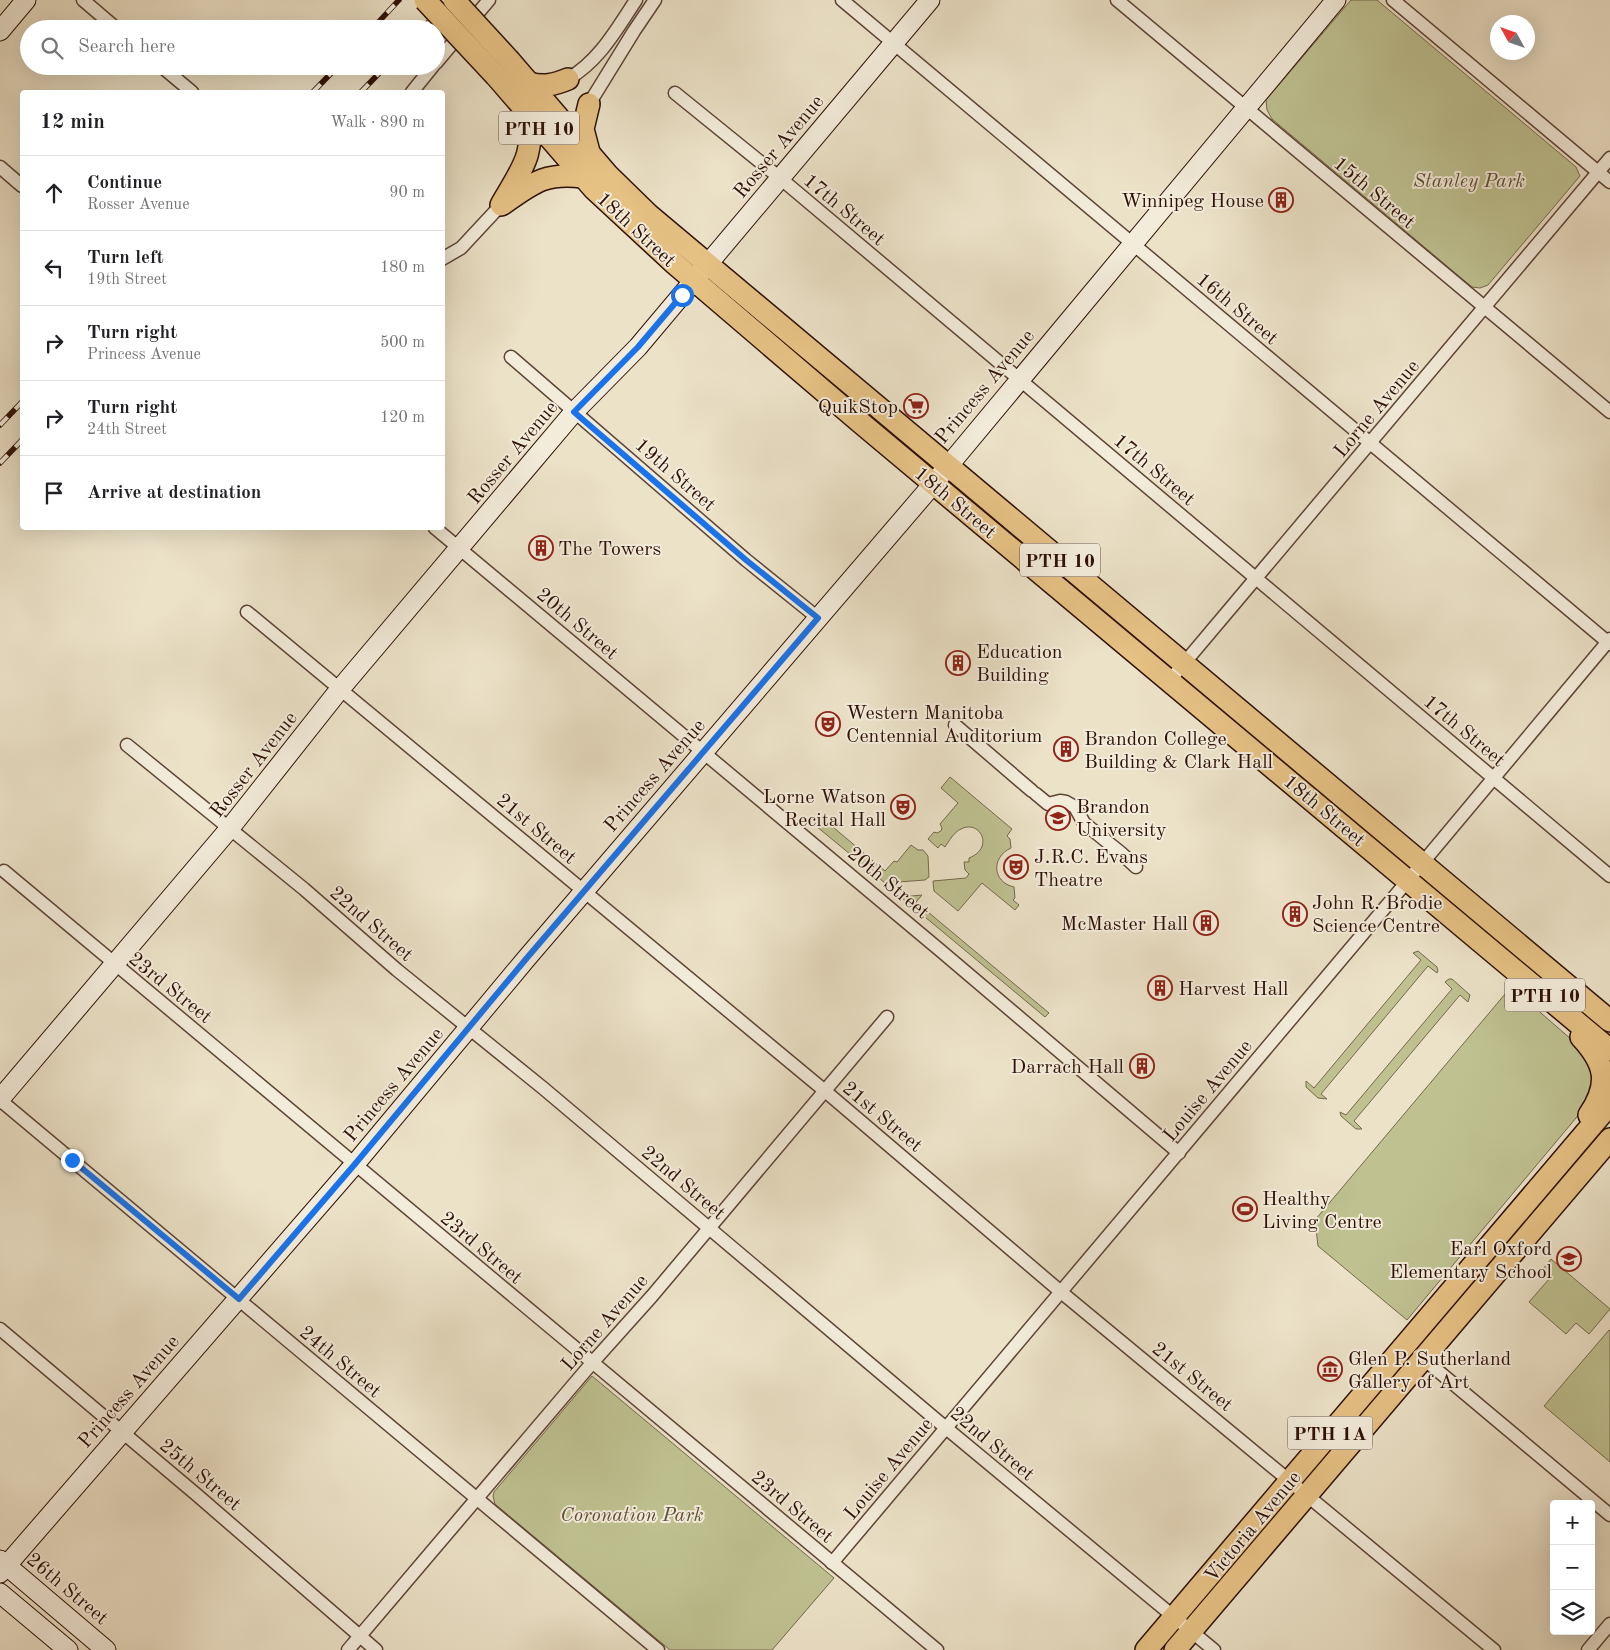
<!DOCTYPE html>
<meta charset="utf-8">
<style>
:root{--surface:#fff;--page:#f6f6f6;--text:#202124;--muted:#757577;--line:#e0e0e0}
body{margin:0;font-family:"Old Standard TT",serif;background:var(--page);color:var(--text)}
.controls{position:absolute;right:15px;bottom:15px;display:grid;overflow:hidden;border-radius:5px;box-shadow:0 5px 20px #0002}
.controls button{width:45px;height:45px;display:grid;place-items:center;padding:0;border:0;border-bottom:1px solid var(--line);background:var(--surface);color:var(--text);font:25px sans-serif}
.compass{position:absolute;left:1490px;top:15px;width:45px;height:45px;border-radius:50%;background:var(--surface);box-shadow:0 5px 20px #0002;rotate:310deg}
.stop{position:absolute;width:15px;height:15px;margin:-11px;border:4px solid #1a73e8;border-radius:50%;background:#fff}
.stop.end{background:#1a73e8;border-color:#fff;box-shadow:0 1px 5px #0008}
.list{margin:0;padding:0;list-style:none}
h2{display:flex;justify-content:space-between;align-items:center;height:65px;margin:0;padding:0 20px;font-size:21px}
h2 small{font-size:16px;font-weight:400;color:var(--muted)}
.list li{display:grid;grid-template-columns:32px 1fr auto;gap:15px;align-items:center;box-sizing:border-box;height:75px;padding:0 20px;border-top:1px solid var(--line)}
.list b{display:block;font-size:19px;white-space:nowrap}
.list p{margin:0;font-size:16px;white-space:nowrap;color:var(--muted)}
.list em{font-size:16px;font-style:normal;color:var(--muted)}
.icon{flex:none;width:28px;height:28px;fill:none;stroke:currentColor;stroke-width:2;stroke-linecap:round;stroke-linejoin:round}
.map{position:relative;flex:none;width:1610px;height:1650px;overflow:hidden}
.search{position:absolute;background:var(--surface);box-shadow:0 5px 20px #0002;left:20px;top:20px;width:425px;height:55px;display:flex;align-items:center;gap:12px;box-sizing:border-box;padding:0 18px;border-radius:28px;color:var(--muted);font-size:19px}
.panel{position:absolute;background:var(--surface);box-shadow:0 5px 20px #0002;left:20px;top:90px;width:425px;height:440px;border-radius:5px}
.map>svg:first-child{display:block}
</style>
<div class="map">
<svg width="1610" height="1650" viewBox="0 0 1610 1650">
<rect width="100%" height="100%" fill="#ece2c8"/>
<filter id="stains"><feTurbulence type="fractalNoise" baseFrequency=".004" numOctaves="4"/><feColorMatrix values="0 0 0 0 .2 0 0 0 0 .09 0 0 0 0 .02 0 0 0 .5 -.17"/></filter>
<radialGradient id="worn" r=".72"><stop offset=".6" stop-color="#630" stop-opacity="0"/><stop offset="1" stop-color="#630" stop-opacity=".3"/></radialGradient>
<g fill="#bfc191" stroke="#76684c">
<path d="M1351 0H1377L1576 167 1580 176 1488 285 1480 288 1472 287 1272 119 1267 110 1266 100Z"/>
<path d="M950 777 1012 829 1007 836 1010 839 1011 848C991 857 992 882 1014 887L1015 898 1013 900 1019 905 1015 910 982 883 958 911 934 891 933 881 966 878 969 874 965 870 964 862H969V858C995 848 980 819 961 829 954 832 949 841 945 847L941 844 938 848 928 839 934 832 937 833 941 831 942 828 940 824 958 803 941 788Z"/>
<path d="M822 821 827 822 885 871 894 861 897 862 911 845 918 850H923L928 856 929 877 925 880 885 883 816 826Z"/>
<path d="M922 895 916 902 1049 1013 1045 1017 901 897Z"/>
<path d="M1418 951 1437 967 1438 971 1437 973 1428 966 1321 1094 1327 1099 1318 1098 1306 1087V1081L1314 1088 1421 960 1413 953Z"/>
<path d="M1449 979H1452L1470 995 1468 1002 1460 995 1354 1121 1362 1129H1356L1341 1116 1340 1112 1346 1115 1452 989 1445 982Z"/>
<path d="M1511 987 1579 1046 1595 1073 1586 1106 1407 1320 1318 1246 1315 1220Z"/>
<path d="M1551 1259 1610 1309 1589 1334 1576 1323 1566 1334 1529 1302 1550 1278 1542 1270Z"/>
<path d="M1609 1330 1610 1331V1462L1544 1406Z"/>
<path d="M592 1376 834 1578 772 1650H670L495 1504 493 1496 494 1492Z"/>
</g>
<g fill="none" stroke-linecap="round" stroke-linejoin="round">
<defs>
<g id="street">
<path d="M83 0 117 29"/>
<path d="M842 0 1610 644"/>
<path d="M1117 0 1610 412"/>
<path d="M1393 0 1610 182"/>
<path d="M436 63 489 0"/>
<path d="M161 66 192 92"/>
<path d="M568 79C600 60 616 30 636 0"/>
<path d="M412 92 433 66"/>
<path d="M675 93 780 178 1610 876"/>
<path d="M589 104 634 31 655 0"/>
<path d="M0 167 22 186"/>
<path d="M442 259 461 248 501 205"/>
<path d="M511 357 746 560 818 618"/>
<path d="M435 528 941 951 1179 1153"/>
<path d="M247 612 825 1091 1061 1292 1494 1650"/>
<path d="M1170 680 1610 158"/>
<path d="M955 725 1032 791"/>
<path d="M127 745 304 889 397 970 543 1088 946 1428 1214 1650"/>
<path d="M1036 794 1048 804 1060 801 1066 802 1075 807 1084 823 1121 853 1136 867"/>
<path d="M4 871 937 1650"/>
<path d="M0 1100 658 1650"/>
<path d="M0 1329 197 1495 376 1650"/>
<path d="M1419 1355 1610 1515"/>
<path d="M832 1563 1399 891 1610 639"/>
<path d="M348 1650 592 1363 652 1296 887 1017"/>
<path d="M1588 1650 1610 1624"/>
</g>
<g id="secondary">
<path d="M0 31 26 0"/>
<path d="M0 1099 230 828 340 689 574 412 638 347 930 0"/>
<path d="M0 1560 106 1650"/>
<path d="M0 1573 355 1164 526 959 934 483 1336 0"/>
<path d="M0 1593 68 1650"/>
</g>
<g id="primary">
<path d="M510 61 608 175 649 215 1610 1021"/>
<path d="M496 76 594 189 675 264 861 423 1610 1050"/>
<path d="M529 83C543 87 554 85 568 79"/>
<path d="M589 152 583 129 589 104"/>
<path d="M503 204C533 183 545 172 583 177"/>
<path d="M501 205C520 171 538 153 526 112"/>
<path d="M1581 1037C1606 1064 1610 1084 1589 1115"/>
<path d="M1146 1650 1610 1104"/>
<path d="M1175 1650 1610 1139"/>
</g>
</defs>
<use href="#street" stroke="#5e4436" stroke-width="15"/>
<use href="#secondary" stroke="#2e1006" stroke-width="21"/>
<use href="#primary" stroke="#2e1006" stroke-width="24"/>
<use href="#street" stroke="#f3ecdb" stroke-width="12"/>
<use href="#secondary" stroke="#f3ecdb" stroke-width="19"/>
<use href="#primary" stroke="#e6c184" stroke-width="21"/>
<defs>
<g id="rail">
<path d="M372 29 399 0"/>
<path d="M422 29 450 0"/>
<path d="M313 92 338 66"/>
<path d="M361 92 386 66"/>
<path d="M0 425 22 402"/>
<path d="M0 463 22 440"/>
</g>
</defs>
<use href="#rail" stroke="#2e1006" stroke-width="5.5"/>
<use href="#rail" stroke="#f3ecdb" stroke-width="4" stroke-dasharray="11" stroke-linecap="butt"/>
<defs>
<g id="primary-bridge">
<path d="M425 0 496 76"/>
<path d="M454 0 510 61"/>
</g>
</defs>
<use href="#primary-bridge" stroke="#2e1006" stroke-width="24" stroke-linecap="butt"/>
<use href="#primary-bridge" stroke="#e6c184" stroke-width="21"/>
</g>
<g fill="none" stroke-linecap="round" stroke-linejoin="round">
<path stroke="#1a73e8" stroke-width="6" d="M72 1160 239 1299 355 1164 526 959 818 618 746 560 574 412 638 347 682 295"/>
</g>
<defs>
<symbol id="building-ring" viewBox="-11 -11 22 22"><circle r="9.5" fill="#f3ecdb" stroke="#8f2418" stroke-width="1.5"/><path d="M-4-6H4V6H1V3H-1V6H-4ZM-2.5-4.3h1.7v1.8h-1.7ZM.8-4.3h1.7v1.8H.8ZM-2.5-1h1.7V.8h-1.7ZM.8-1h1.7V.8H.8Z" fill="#8f2418"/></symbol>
<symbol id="supermarket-ring" viewBox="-11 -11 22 22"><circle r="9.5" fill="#f3ecdb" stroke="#8f2418" stroke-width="1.5"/><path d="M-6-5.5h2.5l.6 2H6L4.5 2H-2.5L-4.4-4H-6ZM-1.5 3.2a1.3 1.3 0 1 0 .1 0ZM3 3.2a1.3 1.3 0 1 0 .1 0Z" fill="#8f2418"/></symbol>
<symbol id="theatre-ring" viewBox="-11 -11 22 22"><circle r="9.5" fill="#f3ecdb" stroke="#8f2418" stroke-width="1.5"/><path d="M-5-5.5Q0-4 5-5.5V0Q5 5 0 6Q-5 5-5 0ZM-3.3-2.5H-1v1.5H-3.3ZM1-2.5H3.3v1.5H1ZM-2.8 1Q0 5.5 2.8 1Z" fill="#8f2418"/></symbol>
<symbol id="university-ring" viewBox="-11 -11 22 22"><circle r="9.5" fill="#f3ecdb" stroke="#8f2418" stroke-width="1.5"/><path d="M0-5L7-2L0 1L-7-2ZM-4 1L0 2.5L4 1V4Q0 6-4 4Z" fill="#8f2418"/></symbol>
<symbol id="stadium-ring" viewBox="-11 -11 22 22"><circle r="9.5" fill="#f3ecdb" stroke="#8f2418" stroke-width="1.5"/><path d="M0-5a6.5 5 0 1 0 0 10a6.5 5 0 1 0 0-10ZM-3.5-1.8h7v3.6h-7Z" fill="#8f2418"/></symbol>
<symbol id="school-ring" viewBox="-11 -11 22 22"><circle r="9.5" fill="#f3ecdb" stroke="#8f2418" stroke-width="1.5"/><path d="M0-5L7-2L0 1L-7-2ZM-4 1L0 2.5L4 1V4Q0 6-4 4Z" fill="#8f2418"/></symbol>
<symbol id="museum-ring" viewBox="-11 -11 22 22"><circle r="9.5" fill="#f3ecdb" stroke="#8f2418" stroke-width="1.5"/><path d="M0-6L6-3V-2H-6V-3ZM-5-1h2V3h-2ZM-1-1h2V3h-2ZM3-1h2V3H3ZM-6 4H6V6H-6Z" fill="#8f2418"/></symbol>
</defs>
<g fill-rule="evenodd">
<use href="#building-ring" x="1267" y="186" width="28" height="28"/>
<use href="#supermarket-ring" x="902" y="392" width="28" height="28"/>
<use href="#building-ring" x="527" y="534" width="28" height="28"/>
<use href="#building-ring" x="944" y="649" width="28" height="28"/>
<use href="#theatre-ring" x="814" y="710" width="28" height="28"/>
<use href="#building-ring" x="1052" y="735" width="28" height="28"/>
<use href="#theatre-ring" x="889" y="793" width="28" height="28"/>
<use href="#university-ring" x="1044" y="804" width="28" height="28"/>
<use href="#theatre-ring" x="1002" y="853" width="28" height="28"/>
<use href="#building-ring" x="1281" y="900" width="28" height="28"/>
<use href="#building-ring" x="1192" y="909" width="28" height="28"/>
<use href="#building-ring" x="1146" y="974" width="28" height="28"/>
<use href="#building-ring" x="1128" y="1052" width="28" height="28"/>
<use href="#stadium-ring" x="1231" y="1195" width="28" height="28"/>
<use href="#school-ring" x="1555" y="1245" width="28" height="28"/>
<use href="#museum-ring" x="1316" y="1355" width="28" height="28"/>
</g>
<g text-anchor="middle" stroke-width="4" stroke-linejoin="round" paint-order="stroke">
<g fill="#f3ecdb" stroke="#695246" stroke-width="1">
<rect x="499" y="111.5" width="80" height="33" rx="4"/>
<rect x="1020" y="543.5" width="80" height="33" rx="4"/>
<rect x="1505" y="978.5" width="80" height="33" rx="4"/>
<rect x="1287.5" y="1416.5" width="85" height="33" rx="4"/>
</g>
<g font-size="19" font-weight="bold" fill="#2e1006">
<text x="539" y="135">PTH 10</text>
<text x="1060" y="567">PTH 10</text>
<text x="1545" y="1002">PTH 10</text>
<text x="1330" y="1440">PTH 1A</text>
</g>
<g font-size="20" fill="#2e1006" stroke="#f3ecdb">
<text transform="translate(778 146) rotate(-50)" y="7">Rosser Avenue</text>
<text transform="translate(1375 192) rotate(40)" y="7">15th Street</text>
<text transform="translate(845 209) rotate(40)" y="7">17th Street</text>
<text transform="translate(637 229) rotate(43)" y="7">18th Street</text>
<text transform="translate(1238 308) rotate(40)" y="7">16th Street</text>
<text transform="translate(984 386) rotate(-50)" y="7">Princess Avenue</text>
<text transform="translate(1376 408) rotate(-50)" y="7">Lorne Avenue</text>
<text transform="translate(512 452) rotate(-50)" y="7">Rosser Avenue</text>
<text transform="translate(1155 469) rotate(40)" y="7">17th Street</text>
<text transform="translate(676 474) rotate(41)" y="7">19th Street</text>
<text transform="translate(956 502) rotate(40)" y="7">18th Street</text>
<text transform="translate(578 623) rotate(40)" y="7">20th Street</text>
<text transform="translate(1465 730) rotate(40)" y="7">17th Street</text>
<text transform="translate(253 764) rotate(-52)" y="7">Rosser Avenue</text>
<text transform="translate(654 775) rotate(-49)" y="7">Princess Avenue</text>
<text transform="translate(1325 810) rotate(40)" y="7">18th Street</text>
<text transform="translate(537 828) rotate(40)" y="7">21st Street</text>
<text transform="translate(889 882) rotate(40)" y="7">20th Street</text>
<text transform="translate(372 923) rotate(41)" y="7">22nd Street</text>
<text transform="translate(171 987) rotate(39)" y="7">23rd Street</text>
<text transform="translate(393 1084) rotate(-50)" y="7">Princess Avenue</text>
<text transform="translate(1207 1090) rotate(-50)" y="7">Louise Avenue</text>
<text transform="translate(883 1116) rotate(40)" y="7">21st Street</text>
<text transform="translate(684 1182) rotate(40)" y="7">22nd Street</text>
<text transform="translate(482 1247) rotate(40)" y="7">23rd Street</text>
<text transform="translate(604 1322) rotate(-49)" y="7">Lorne Avenue</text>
<text transform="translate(341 1361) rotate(40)" y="7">24th Street</text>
<text transform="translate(1193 1376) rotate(39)" y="7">21st Street</text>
<text transform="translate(128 1391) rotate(-49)" y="7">Princess Avenue</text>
<text transform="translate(993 1443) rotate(40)" y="7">22nd Street</text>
<text transform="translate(888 1468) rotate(-50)" y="7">Louise Avenue</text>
<text transform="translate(201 1474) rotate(40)" y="7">25th Street</text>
<text transform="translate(793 1506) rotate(40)" y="7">23rd Street</text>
<text transform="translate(1252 1526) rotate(-50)" y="7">Victoria Avenue</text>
<text transform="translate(68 1588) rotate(40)" y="7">26th Street</text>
</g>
<g font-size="20" font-style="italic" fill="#614e37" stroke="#f3ecdb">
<text x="1469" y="187">Stanley Park</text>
<text x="632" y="1521">Coronation Park</text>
</g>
<g font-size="20" fill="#2e1006" stroke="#f3ecdb" text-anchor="start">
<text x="1264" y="207" text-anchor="end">Winnipeg House</text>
<text x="898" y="413" text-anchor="end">QuikStop</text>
<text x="558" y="555">The Towers</text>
<text x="976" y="658">Education<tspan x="976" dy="23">Building</tspan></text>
<text x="846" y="719">Western Manitoba<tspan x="846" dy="23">Centennial Auditorium</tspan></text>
<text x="1084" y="745">Brandon College<tspan x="1084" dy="23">Building &amp; Clark Hall</tspan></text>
<text x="886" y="803" text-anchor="end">Lorne Watson<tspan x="886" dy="23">Recital Hall</tspan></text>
<text x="1076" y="813">Brandon<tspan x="1076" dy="23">University</tspan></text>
<text x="1034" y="863">J.R.C. Evans<tspan x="1034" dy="23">Theatre</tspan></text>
<text x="1312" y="909">John R. Brodie<tspan x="1312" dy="23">Science Centre</tspan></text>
<text x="1188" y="930" text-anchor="end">McMaster Hall</text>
<text x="1178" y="995">Harvest Hall</text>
<text x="1124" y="1073" text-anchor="end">Darrach Hall</text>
<text x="1262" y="1205">Healthy<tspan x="1262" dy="23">Living Centre</tspan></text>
<text x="1552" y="1255" text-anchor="end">Earl Oxford<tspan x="1552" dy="23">Elementary School</tspan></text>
<text x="1348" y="1365">Glen P. Sutherland<tspan x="1348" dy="23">Gallery of Art</tspan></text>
</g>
</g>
<rect width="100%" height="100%" filter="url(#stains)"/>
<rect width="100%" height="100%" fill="url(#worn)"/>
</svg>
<div class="controls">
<button>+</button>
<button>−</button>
<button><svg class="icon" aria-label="layers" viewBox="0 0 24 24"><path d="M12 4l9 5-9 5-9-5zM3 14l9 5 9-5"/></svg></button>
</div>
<svg class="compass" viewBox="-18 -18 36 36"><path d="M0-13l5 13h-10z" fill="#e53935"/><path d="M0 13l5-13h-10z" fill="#757577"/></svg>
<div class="stop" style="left:682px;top:295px"></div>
<div class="stop end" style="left:72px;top:1160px"></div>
<div class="search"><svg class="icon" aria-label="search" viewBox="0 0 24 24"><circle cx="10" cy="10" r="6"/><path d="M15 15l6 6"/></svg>Search here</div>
<section class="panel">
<h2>12 min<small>Walk · 890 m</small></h2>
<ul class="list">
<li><svg class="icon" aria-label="ahead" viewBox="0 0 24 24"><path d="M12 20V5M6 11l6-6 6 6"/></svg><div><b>Continue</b><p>Rosser Avenue</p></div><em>90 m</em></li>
<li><svg class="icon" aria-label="left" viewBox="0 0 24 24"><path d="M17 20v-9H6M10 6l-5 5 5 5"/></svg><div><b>Turn left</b><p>19th Street</p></div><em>180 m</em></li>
<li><svg class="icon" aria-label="right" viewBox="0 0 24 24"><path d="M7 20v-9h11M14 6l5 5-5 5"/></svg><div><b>Turn right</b><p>Princess Avenue</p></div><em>500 m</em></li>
<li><svg class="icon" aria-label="right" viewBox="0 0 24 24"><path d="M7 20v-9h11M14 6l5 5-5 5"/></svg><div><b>Turn right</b><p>24th Street</p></div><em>120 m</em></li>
<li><svg class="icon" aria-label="arrive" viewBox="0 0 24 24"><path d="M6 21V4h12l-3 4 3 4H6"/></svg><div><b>Arrive at destination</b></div></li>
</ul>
</section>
</div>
